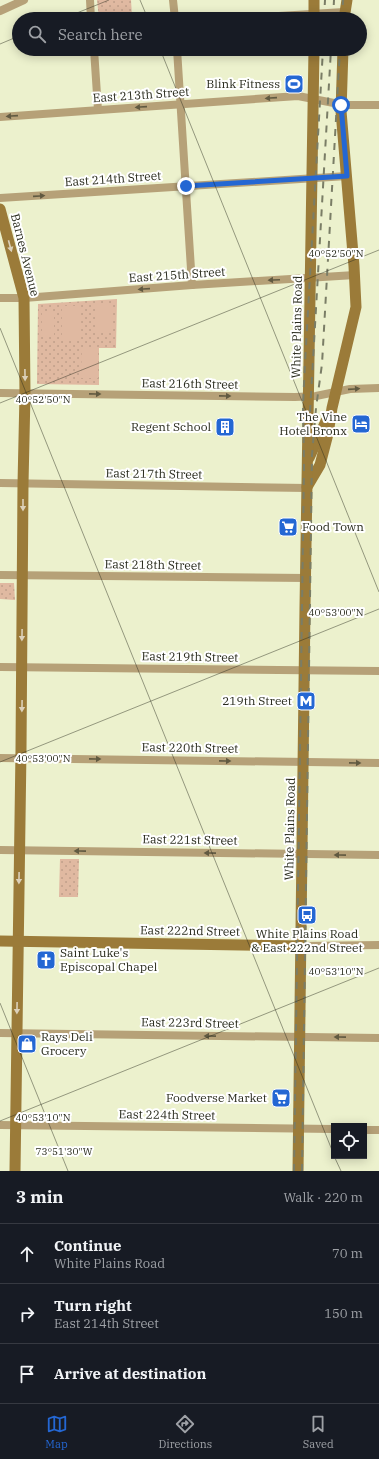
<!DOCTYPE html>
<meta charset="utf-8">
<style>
:root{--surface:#171b24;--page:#20242c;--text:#f1f3f6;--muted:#9ea1a6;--line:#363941;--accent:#2467d3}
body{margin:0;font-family:"IBM Plex Serif",serif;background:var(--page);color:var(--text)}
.controls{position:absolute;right:12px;bottom:12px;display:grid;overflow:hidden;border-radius:0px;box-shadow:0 2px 10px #0003}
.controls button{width:36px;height:36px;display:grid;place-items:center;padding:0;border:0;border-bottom:1px solid var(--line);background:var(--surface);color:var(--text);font:20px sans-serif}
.stop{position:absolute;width:12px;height:12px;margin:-9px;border:3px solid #2467d3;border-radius:50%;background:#fff}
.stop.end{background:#2467d3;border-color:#fff;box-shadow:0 1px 4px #0008}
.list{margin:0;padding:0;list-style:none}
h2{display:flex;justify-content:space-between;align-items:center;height:52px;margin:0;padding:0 16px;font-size:17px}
h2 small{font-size:13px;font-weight:400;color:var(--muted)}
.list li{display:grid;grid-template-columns:26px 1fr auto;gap:12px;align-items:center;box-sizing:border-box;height:60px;padding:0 16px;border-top:1px solid var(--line)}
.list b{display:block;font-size:15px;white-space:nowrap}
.list p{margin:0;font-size:13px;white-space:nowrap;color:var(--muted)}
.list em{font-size:13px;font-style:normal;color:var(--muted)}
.icon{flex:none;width:22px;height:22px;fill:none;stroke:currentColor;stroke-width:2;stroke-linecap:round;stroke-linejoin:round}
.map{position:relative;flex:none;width:379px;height:1171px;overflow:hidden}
.search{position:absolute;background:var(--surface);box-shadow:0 2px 10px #0003;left:12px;right:12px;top:12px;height:44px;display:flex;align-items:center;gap:10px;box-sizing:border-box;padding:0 14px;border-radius:22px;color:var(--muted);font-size:15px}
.sheet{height:232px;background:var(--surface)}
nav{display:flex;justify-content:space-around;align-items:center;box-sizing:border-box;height:56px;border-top:1px solid var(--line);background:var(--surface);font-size:11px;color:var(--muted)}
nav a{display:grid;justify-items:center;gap:2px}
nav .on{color:var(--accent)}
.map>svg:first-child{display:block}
</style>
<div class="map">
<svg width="379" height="1171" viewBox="0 0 379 1171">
<defs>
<pattern id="green-dots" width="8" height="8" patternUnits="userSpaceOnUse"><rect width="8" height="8" fill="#e0b9a1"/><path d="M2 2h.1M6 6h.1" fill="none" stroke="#c09f8a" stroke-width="1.8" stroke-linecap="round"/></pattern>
</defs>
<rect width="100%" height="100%" fill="#ecf1cd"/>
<g fill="url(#green-dots)">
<path d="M97 0H131L132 16 99 18Z"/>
<path d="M117 299 116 348H99V385L37 384 38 304Z"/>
<path d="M0 583H14L15 600 0 599Z"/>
<path d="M60 859H79L78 897H59Z"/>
</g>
<g fill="#e0b9a1">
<rect x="95" y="303" width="17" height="29"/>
<rect x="62" y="306" width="18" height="34"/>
<path d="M54 311V337H42V312Z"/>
<path d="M82 349H98V378H81Z"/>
</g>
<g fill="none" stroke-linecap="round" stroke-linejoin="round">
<g stroke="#b6a178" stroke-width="8">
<path d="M90 0 91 19"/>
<path d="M173 0 175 19"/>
<path d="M0 11 24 0"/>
<path d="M232 19 344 12"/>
<path d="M94 49 98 110"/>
<path d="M177 49 192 285"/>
<path d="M0 117 298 96 344 105H379"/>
<path d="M0 198 347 176"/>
<path d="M0 298H24L192 285 355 275"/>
<path d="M0 393 295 397 316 396 350 389 379 388"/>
<path d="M0 483 307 488"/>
<path d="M0 575 306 578"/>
<path d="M0 667 379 671"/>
<path d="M0 758 379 763"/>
<path d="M0 850 379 855"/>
<path d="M301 946 379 945"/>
<path d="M0 1033 379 1038"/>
<path d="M0 1125 334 1129"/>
<path d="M364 1130H379"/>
</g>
<g stroke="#9b7b39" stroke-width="11">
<path d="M314 0V19"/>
<path d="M344 19 347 0"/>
<path d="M0 209 24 298 25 394 23 484 21 750 15 1171"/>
<path d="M309 458 326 421"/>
<path d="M307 487 320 465 328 434 332 408 356 307 354 266 341 111 343 49"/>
<path d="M0 941 301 946"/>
<path d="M298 1171 305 607 314 49"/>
</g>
<g stroke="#7a7d66" stroke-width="2" stroke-dasharray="7 7" stroke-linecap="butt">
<path d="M324 19 325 0"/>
<path d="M333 19 334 0"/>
<path d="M342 19 343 0"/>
<path d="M310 412 331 49"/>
<path d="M294 1171 304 465 303 405 305 363 323 49"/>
<path d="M302 1171 312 455 316 408 322 364 340 49"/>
</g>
</g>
<defs><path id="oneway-solid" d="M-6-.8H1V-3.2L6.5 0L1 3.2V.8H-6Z"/></defs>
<g fill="#615a41">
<use href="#oneway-solid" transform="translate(271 98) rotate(176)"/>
<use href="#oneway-solid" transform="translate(141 107) rotate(176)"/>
<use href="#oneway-solid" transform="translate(12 116) rotate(176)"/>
<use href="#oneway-solid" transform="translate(39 196) rotate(-4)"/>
<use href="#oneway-solid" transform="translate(274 280) rotate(177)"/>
<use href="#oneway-solid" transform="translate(144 289) rotate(176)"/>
<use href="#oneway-solid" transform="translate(354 389) rotate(-4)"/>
<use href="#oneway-solid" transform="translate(95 394) rotate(1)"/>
<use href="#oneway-solid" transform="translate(225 396) rotate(1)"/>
<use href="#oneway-solid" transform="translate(95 759) rotate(1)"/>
<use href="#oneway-solid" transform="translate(225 761) rotate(1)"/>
<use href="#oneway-solid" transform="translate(355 763) rotate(1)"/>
<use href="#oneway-solid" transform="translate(80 851) rotate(-179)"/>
<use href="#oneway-solid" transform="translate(210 853) rotate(-179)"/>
<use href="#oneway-solid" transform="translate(340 855) rotate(-179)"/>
<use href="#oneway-solid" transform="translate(210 1036) rotate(-179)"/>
<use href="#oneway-solid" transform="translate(340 1037) rotate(-179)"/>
</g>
<g fill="#dcd1ba">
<use href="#oneway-solid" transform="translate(10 246) rotate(75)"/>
<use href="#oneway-solid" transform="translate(25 375) rotate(89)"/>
<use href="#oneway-solid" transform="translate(23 505) rotate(90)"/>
<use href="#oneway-solid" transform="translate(22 635) rotate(91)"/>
<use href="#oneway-solid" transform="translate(22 706) rotate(91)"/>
<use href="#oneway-solid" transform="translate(19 878) rotate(91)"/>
<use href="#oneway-solid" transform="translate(17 1008) rotate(91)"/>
</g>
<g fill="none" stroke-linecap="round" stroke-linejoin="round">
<path stroke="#2467d3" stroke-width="5" d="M186 186 347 176 341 105"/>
</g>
<path fill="none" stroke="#292b1d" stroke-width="1" stroke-opacity="0.45" d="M140 0 148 19M62 19 109 0M0 44 19 36M160 49 379 592M0 328 334 1155M0 403 379 250M0 762 379 609M0 1003 68 1171M0 1121 379 968M334 1156 341 1171"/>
<defs>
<symbol id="stadium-square" viewBox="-11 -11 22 22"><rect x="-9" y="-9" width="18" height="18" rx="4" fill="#2467d3" stroke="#fff"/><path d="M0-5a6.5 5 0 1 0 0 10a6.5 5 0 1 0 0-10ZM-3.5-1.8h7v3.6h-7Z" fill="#fff"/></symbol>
<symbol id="hotel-square" viewBox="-11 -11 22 22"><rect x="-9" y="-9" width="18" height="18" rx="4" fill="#2467d3" stroke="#fff"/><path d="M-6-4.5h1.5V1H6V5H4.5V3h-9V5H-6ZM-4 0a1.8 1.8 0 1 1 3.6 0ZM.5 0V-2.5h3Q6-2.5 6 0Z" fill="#fff"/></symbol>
<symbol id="building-square" viewBox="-11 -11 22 22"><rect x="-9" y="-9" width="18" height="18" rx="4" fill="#2467d3" stroke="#fff"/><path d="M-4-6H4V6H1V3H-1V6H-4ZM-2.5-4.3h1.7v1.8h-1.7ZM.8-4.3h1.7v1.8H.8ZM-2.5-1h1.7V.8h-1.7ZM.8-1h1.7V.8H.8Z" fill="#fff"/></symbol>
<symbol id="supermarket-square" viewBox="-11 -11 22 22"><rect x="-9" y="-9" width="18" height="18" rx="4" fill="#2467d3" stroke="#fff"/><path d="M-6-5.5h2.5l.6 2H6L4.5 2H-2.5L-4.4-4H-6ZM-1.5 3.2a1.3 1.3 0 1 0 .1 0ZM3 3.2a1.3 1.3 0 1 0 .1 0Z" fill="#fff"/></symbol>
<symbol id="metro-square" viewBox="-11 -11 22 22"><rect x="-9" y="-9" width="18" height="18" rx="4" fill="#2467d3" stroke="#fff"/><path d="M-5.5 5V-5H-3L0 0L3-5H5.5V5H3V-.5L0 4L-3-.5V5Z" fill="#fff"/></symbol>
<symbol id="bus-square" viewBox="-11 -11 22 22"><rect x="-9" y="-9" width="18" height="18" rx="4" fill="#2467d3" stroke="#fff"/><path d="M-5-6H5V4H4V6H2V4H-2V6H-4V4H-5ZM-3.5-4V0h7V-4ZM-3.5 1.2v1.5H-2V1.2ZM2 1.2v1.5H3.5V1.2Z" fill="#fff"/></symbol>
<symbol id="church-square" viewBox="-11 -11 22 22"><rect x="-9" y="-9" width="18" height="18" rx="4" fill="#2467d3" stroke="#fff"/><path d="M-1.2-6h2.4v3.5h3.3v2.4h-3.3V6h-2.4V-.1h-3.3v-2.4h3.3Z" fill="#fff"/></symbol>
<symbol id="shop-square" viewBox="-11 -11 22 22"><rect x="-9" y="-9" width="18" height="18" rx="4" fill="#2467d3" stroke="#fff"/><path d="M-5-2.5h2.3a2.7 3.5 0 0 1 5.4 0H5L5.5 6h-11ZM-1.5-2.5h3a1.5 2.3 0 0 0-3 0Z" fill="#fff"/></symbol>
</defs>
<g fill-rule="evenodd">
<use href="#stadium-square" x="283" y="73" width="22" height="22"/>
<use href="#hotel-square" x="350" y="413" width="22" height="22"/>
<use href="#building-square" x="214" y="416" width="22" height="22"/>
<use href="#supermarket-square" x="277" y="516" width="22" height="22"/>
<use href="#metro-square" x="295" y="690" width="22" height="22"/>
<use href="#bus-square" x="296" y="904" width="22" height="22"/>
<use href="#church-square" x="35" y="949" width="22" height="22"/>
<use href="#shop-square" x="16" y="1033" width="22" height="22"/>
<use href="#supermarket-square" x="270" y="1087" width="22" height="22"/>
</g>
<g text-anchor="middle" stroke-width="4" stroke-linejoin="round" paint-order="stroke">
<g font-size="12" fill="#292b1d" stroke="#fff" text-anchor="end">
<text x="280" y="88">Blink Fitness</text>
<text x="347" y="421">The Vine<tspan x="347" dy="14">Hotel Bronx</tspan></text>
<text x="211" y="431">Regent School</text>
<text x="302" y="531" text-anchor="start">Food Town</text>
<text x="292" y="705">219th Street</text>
<text x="307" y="938" text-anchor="middle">White Plains Road<tspan x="307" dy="14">&amp; East 222nd Street</tspan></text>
<text x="60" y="957" text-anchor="start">Saint Luke's<tspan x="60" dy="14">Episcopal Chapel</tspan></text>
<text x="41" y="1041" text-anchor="start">Rays Deli<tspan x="41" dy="14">Grocery</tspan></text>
<text x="267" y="1102">Foodverse Market</text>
</g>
<g font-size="12" fill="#292b1d" stroke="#fff">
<text transform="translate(141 95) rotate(-4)" y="4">East 213th Street</text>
<text transform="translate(113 179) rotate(-4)" y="4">East 214th Street</text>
<text transform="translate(25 255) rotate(76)" y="4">Barnes Avenue</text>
<text transform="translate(177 275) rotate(-4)" y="4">East 215th Street</text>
<text transform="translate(297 327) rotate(-89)" y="4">White Plains Road</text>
<text transform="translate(190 384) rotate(1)" y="4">East 216th Street</text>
<text transform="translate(154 474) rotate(1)" y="4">East 217th Street</text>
<text transform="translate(153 565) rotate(1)" y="4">East 218th Street</text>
<text transform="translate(190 657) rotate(1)" y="4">East 219th Street</text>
<text transform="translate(190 748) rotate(1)" y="4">East 220th Street</text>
<text transform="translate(290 829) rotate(-89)" y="4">White Plains Road</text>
<text transform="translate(190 840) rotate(1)" y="4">East 221st Street</text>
<text transform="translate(190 931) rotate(1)" y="4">East 222nd Street</text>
<text transform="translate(190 1023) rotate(1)" y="4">East 223rd Street</text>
<text transform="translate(167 1115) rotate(1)" y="4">East 224th Street</text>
</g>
</g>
<g font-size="10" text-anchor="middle" fill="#292b1d" stroke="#fff" stroke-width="4" stroke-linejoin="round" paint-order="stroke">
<text x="336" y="257">40°52'50"N</text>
<text x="43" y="403">40°52'50"N</text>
<text x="336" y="616">40°53'00"N</text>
<text x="43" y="762">40°53'00"N</text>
<text x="336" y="975">40°53'10"N</text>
<text x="43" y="1121">40°53'10"N</text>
<text x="64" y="1155">73°51'30"W</text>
</g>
</svg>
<div class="controls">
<button><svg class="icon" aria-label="locate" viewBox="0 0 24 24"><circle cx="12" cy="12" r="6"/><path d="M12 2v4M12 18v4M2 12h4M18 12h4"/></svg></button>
</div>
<div class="stop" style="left:341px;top:105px"></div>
<div class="stop end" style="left:186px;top:186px"></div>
<div class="search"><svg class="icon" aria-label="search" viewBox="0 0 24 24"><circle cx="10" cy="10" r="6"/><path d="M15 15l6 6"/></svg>Search here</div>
</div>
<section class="sheet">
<h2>3 min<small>Walk · 220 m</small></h2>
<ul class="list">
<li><svg class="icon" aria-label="ahead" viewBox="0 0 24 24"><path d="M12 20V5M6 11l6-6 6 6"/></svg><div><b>Continue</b><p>White Plains Road</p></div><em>70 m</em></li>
<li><svg class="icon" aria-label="right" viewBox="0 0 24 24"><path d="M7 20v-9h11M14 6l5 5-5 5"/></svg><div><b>Turn right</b><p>East 214th Street</p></div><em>150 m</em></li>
<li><svg class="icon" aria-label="arrive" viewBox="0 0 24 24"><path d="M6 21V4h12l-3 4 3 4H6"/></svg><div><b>Arrive at destination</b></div></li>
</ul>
</section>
<nav>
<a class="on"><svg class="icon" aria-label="map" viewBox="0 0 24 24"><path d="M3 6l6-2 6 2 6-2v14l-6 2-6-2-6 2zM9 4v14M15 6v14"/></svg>Map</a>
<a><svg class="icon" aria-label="directions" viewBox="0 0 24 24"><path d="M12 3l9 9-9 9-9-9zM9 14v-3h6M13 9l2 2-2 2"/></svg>Directions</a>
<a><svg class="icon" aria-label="saved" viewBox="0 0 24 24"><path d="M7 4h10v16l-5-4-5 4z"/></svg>Saved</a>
</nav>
